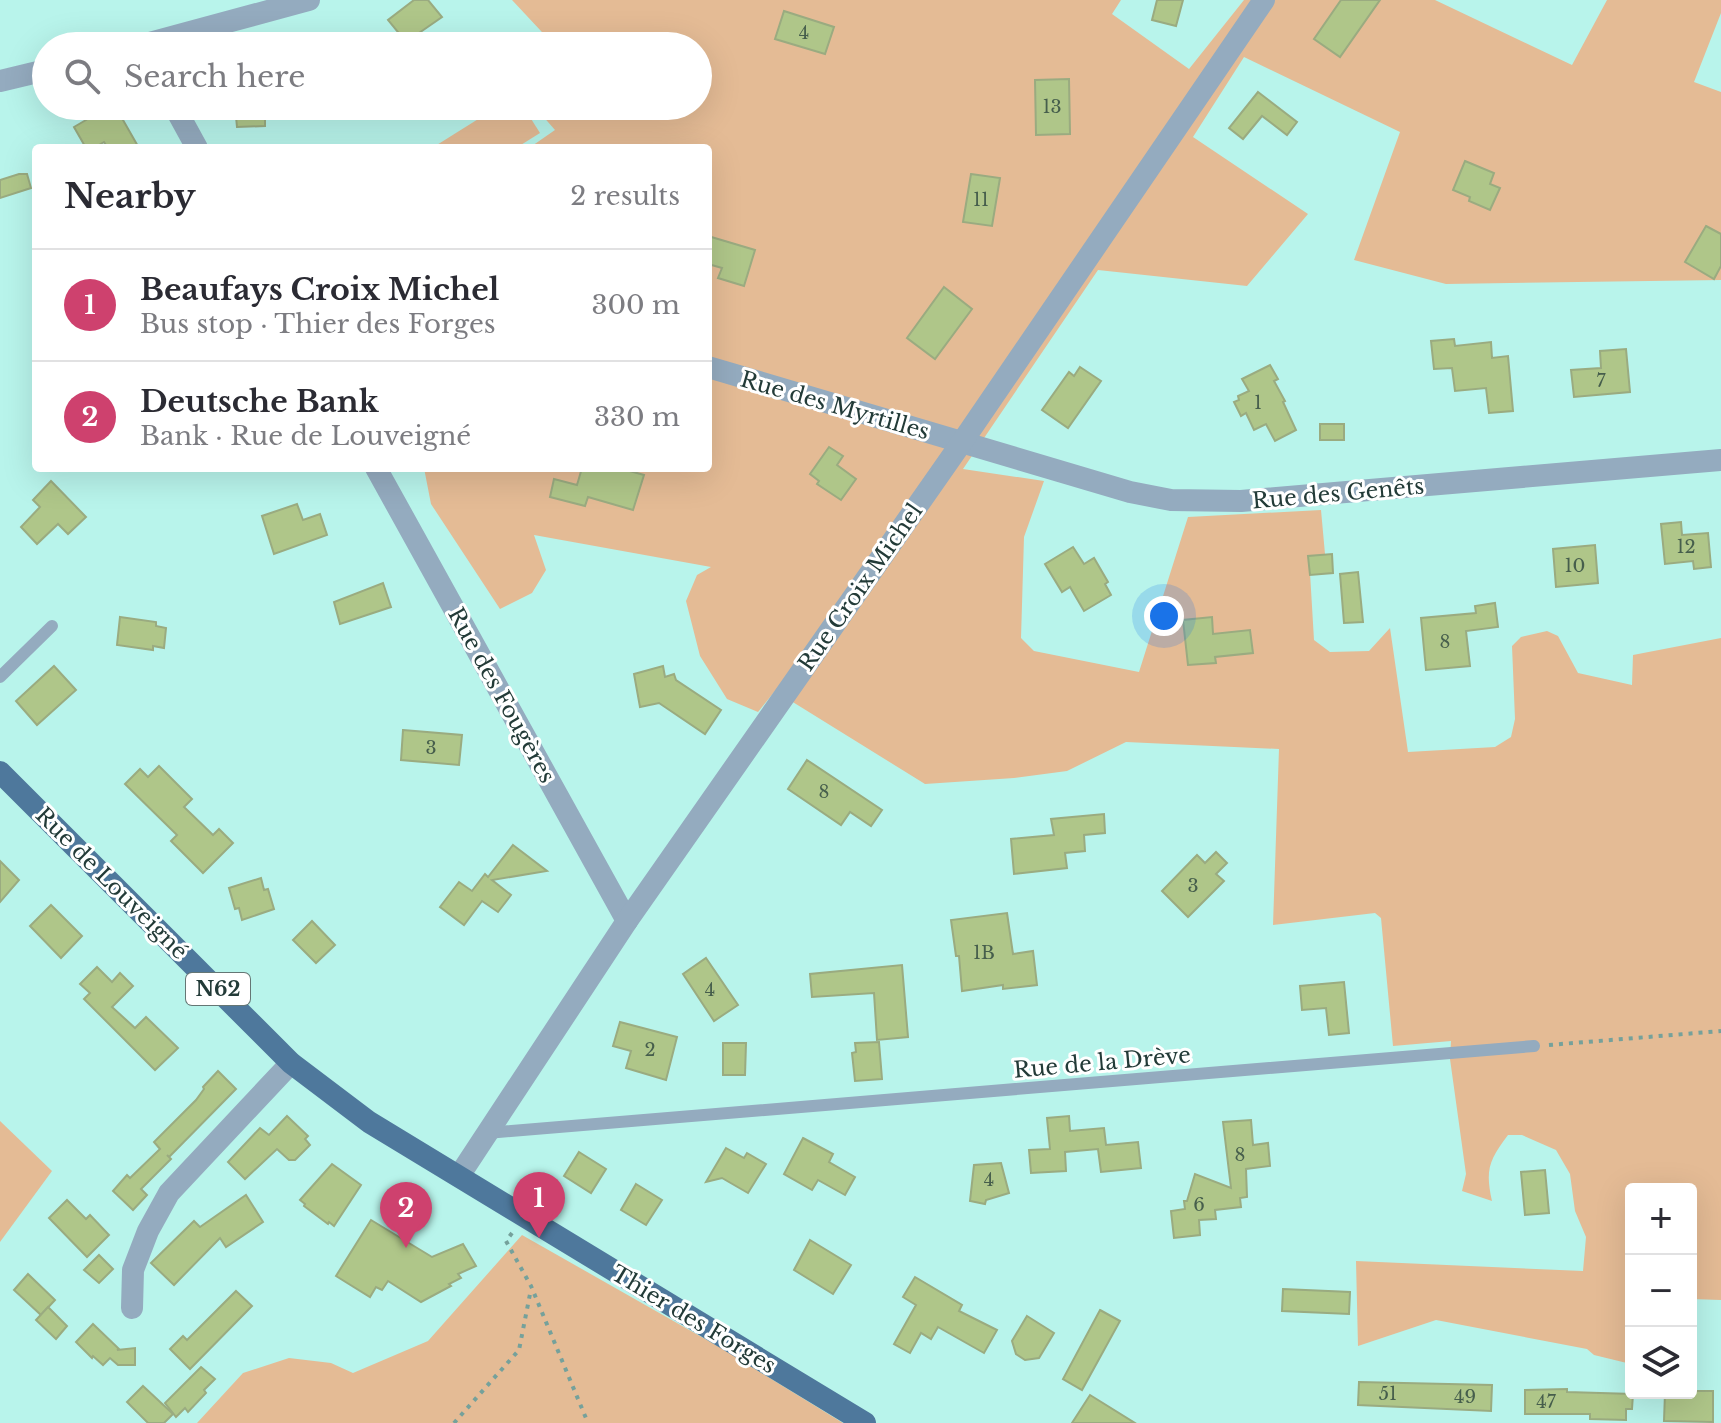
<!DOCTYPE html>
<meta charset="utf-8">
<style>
:root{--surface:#fff;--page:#f7f7f7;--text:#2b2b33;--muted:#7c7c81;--line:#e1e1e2;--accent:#ce416e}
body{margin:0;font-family:"Libre Baskerville",serif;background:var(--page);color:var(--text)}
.controls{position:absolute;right:24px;bottom:24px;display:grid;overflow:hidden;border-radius:8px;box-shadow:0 8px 32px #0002}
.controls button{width:72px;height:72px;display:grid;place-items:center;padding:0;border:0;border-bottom:2px solid var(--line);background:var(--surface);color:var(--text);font:40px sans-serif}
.you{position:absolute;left:1164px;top:616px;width:28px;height:28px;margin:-20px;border:6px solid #fff;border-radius:50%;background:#1a73e8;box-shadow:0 0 0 12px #1a73e833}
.badge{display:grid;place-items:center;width:52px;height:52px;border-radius:50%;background:var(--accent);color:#fff;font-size:26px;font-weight:700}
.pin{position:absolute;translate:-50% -66px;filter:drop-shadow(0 2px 4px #0008)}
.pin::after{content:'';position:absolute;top:42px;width:28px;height:24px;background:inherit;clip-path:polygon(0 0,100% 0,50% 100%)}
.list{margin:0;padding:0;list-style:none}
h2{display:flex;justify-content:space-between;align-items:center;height:104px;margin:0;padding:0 32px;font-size:34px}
h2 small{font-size:26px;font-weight:400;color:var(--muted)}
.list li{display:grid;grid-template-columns:52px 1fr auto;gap:24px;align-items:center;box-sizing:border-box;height:112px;padding:0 32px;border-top:2px solid var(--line)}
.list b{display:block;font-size:30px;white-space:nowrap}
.list p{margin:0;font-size:26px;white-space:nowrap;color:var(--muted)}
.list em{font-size:26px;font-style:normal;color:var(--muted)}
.icon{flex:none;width:44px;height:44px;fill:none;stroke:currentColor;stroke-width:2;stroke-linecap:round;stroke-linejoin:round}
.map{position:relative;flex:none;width:1721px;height:1423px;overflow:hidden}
.search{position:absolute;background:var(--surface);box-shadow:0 8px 32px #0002;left:32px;top:32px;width:680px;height:88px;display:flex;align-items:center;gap:20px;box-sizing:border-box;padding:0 28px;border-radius:44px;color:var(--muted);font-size:30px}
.panel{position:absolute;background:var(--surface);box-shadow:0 8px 32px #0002;left:32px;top:144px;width:680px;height:328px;border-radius:8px}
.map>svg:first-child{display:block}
</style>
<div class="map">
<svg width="1721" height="1423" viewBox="0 0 1721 1423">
<rect width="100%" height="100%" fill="#b8f4eb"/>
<g fill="#e4bb95">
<path d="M512 0H1121L1112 14 1189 69 1244 0H1435L1572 65 1607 0H1721V13L1694 82 1721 92V280L1446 284 1354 260 1400 132 1244 57 1193 137 1308 214 1247 286 1098 270 963 469 1044 481 1024 537 1021 638 1034 651 1139 672 1188 517 1321 510 1325 554 1309 556 1314 640 1330 652 1369 651 1390 628 1408 752 1495 747 1511 737 1515 719 1512 646 1521 637 1547 631 1558 636 1578 673 1632 685 1633 655 1721 638V1300L1691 1299V1189H1631V1364L1594 1355 1587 1349 1436 1320 1358 1346 1356 1261 1583 1271 1586 1237 1575 1211 1570 1174 1556 1150 1522 1135H1508C1489 1160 1485 1170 1492 1201L1462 1191 1466 1174 1450 1059 1451 1041 1393 1046 1381 918 1375 913 1273 925 1279 749 1126 742 1067 771 1014 778 925 784 775 691 758 712 727 699 700 656 686 601 697 575 711 567 534 535 546 570 532 593 500 609 431 504 424 468H708V148H529L555 130 534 106H698V46H555Z"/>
<path d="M499 106H523L540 133 516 148H432Z"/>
<path d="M0 1121 52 1171 0 1242Z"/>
<path d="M522 1235 721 1348 843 1423H197L243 1373 289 1358 331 1363 353 1373 428 1341Z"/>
</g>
<g fill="#afc689" stroke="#9aab80" stroke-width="2">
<path d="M414 0H428L442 17 406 42 388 20Z"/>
<path d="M1157 0H1183L1176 26 1152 20Z"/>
<path d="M1341 0H1380L1340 57 1314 39Z"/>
<path d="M784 11 834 27 825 54 775 39Z"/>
<path d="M1069 79 1070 134 1036 135 1035 80Z"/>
<path d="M1258 92 1297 122 1287 135 1262 116 1243 139 1229 128Z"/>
<path d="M110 106H115L139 148H108L104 142 94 148H86L74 127Z"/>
<path d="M235 106H262L265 109V126L237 127Z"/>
<path d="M1465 161 1494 173 1490 184 1500 188 1490 210 1469 201 1470 197 1453 190Z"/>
<path d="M19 174H27L31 188 0 198V180Z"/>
<path d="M971 174 1000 178 992 226 963 222Z"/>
<path d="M1706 226 1721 234V266L1714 279 1685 262Z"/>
<path d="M708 236 755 250 744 286 718 278 722 268 708 264Z"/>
<path d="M944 287 972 309 935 359 907 338Z"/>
<path d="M1454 339 1455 346 1491 342 1492 358 1508 356 1513 411 1489 413 1486 388 1455 391 1452 368 1434 369 1431 341Z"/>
<path d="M1626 349 1630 392 1574 397 1571 370 1601 368 1600 351Z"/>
<path d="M1270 365 1278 379 1274 381 1285 401 1283 402 1296 430 1275 441 1266 424 1254 430 1246 413 1241 416 1234 402 1239 400 1238 396 1249 391 1242 379Z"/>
<path d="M1080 367 1101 381 1068 428 1042 410 1069 372 1074 376Z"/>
<rect x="1320" y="424" width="24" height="16"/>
<path d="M829 447 843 456 837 465 856 479 841 500 817 484 819 481 810 474Z"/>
<path d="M582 468H619L644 475 633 510 588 497 585 506 550 497 554 479 577 485Z"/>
<path d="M51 481 86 517 68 534 58 524 37 544 21 527 40 507 33 500Z"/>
<path d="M297 504 303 520 320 514 327 535 274 554 262 516Z"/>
<path d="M1681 522 1682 535 1708 533 1711 567 1694 569 1693 561 1665 564 1661 524Z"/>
<path d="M1595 545 1598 583 1556 587 1553 549Z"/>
<path d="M1073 547 1084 564 1094 558 1108 582 1105 584 1111 595 1084 611 1070 587 1062 592 1045 564Z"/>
<path d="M1332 554 1333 573 1310 575 1308 556Z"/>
<path d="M1358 572 1363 622 1344 623 1340 574Z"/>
<path d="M383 583 391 607 340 624 334 602Z"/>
<path d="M1495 603 1498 627 1466 631 1470 666 1426 670 1421 618 1476 613 1475 606Z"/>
<path d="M120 617 156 622V626L166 628 164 648 153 646V650L117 645Z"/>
<path d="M1212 617 1213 634 1250 630 1253 653 1215 657 1216 663 1188 665 1183 620Z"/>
<path d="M54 666 76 690 37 725 16 701Z"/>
<path d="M663 666 665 677 674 674 676 680 721 710 705 734 659 703 640 707 634 674Z"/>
<path d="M403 730 462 735 459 765 401 760Z"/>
<path d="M807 760 882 810 871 826 850 812 841 825 788 789Z"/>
<path d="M159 766 192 799 184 807 213 835 219 829 233 843 203 873 171 841 177 835 125 784 140 769 148 777Z"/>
<path d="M1104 814 1105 833 1084 835 1085 851 1065 853 1067 868 1014 874 1011 839 1054 835 1051 819Z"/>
<path d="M513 845 547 871 492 880 511 895 498 912 482 901 464 925 440 907 459 882 472 891 485 874 488 877Z"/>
<path d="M1216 852 1227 863 1216 874 1224 881 1188 917 1162 891 1197 855 1205 863Z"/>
<path d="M0 861 19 880 0 902Z"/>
<path d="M261 878 264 890 268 889 274 909 242 920 239 908 235 909 229 888Z"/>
<path d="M51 905 82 936 61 958 30 926Z"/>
<path d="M1007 913 1013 954 1033 951 1037 985 1003 989V985L962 991 959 956H956L951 920Z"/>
<path d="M312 921 335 945 316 963 293 940Z"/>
<path d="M706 958 738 1005 714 1021 683 974Z"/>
<path d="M902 965 908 1037 877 1040 874 993 812 997 810 974Z"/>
<path d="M97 967 112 982 120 973 133 986 112 1007 135 1028 146 1017 178 1048 155 1070 84 999 90 993 80 984Z"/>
<path d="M1344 982 1349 1033 1329 1035 1326 1008 1302 1010 1300 986Z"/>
<path d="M620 1022 677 1037 666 1080 626 1068 631 1051 613 1046Z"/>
<path d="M879 1042 882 1079 855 1081 852 1053 856 1052 855 1043Z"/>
<path d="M723 1043H746L745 1075H723Z"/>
<path d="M218 1071 236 1089 169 1157 167 1155 171 1159 141 1189 147 1195 133 1210 113 1191 127 1175 130 1178 160 1149 154 1142 196 1100 204 1089 203 1087Z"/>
<path d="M287 1116 308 1136 305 1139 310 1145 295 1160H289L277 1149 245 1179 228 1162 260 1128 269 1135Z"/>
<path d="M1069 1116 1070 1131 1104 1128 1106 1145 1138 1142 1141 1168 1101 1172 1098 1149 1065 1152 1066 1171 1031 1173 1029 1150 1050 1149 1047 1118Z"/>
<path d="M1251 1120 1253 1145 1268 1143 1270 1166 1246 1169 1247 1197 1240 1198 1241 1207 1215 1210 1216 1219 1199 1220 1200 1235 1174 1238 1171 1211 1185 1209 1184 1201H1187L1195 1174 1231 1188 1223 1122Z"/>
<path d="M803 1138 833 1154 829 1162 855 1177 845 1195 818 1180 812 1190 784 1174Z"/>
<path d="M726 1148 744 1158 747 1153 766 1164 748 1193 722 1178 706 1182Z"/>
<path d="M579 1152 606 1169 591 1193 564 1176Z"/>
<path d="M1001 1163 1009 1193 986 1200 985 1204 970 1201 974 1165Z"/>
<path d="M332 1164 361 1185 334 1226 329 1222 328 1224 304 1206 305 1204 300 1200Z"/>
<path d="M1545 1170 1549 1213 1525 1215 1521 1172Z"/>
<path d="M636 1184 662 1200 646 1225 621 1210Z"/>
<path d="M246 1195 263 1222 226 1247 220 1238 174 1285 151 1263 194 1221 200 1227Z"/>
<path d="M67 1200 86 1219 90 1215 109 1235 87 1257 49 1218Z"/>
<path d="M371 1220 432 1257 463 1244 476 1266 458 1274 461 1278 449 1284 451 1286 421 1302 388 1281 382 1290 376 1287 370 1297 336 1276Z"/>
<path d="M810 1240 851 1265 833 1294 794 1270Z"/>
<path d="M99 1255 113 1269 99 1283 84 1270Z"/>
<path d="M28 1274 55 1300 41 1315 14 1290Z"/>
<path d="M915 1277 962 1305 959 1311 997 1330 984 1353 938 1327 931 1339 921 1333 910 1353 894 1344 916 1305 903 1297Z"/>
<path d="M1283 1289 1350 1292 1349 1314 1282 1311Z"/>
<path d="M236 1291 252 1306 190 1369 170 1349 183 1336 187 1340Z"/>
<path d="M48 1307 67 1326 56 1339 36 1320Z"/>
<path d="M1100 1310 1120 1321 1082 1390 1063 1379Z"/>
<path d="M1027 1316 1054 1333 1039 1358 1025 1360 1016 1354 1012 1341Z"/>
<path d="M93 1324 119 1349 117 1350 135 1348V1365H118L110 1358 103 1365 93 1356 92 1358 76 1342Z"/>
<path d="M201 1367 215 1379 204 1390 206 1393 188 1412 185 1408 176 1417 165 1403Z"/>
<path d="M1359 1382 1492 1385 1491 1411 1358 1405Z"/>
<path d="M143 1386 173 1414 164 1423H148L127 1402Z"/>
<path d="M1567 1389V1392L1633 1394 1632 1409H1626V1420L1590 1419V1414H1525V1390Z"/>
<path d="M1691 1391H1713V1422L1664 1421 1665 1393H1691Z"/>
<path d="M1090 1395 1135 1423H1072Z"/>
</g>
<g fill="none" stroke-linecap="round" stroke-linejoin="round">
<g stroke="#75a19b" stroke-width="4" stroke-dasharray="4 6" stroke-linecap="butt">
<path d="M1549 1045 1721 1031"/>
<path d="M512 1233 506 1241 531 1286 588 1423"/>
<path d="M454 1423 519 1350 531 1289"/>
</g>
<g stroke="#94abbf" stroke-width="12">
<path d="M0 677 52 626"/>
<path d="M487 1133 1534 1046"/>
</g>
<g stroke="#94abbf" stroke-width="22">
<path d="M138 46 309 0"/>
<path d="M0 81 46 70"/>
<path d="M174 106 197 148"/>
<path d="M708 367 1130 492 1171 500 1241 501 1721 460"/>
<path d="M376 468 627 921"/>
<path d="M459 1176 627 921 962 442 1264 0"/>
<path d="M132 1308 133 1270 148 1231 169 1193 291 1063"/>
</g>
<path stroke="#4e789c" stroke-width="22" d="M0 772 291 1063 369 1122 865 1423"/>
</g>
<g text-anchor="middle" stroke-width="6" stroke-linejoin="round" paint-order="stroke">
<g font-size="18" fill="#465e4c">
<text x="804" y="39">4</text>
<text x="1052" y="113">13</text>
<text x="981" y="206">11</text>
<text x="1601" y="387">7</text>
<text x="1258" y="409">1</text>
<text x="1686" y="553">12</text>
<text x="1575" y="572">10</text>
<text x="1445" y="648">8</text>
<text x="431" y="754">3</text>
<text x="824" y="798">8</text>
<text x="1193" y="892">3</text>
<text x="984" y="959">1B</text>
<text x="710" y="996">4</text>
<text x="650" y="1056">2</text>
<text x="1240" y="1161">8</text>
<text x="989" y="1186">4</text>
<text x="1199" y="1211">6</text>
<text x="1388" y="1400">51</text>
<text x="1465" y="1403">49</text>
<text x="1546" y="1408">47</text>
</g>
<rect fill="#fff" stroke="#657674" stroke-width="2" x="186" y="973" width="64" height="32" rx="6"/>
<g font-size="20" font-weight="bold" fill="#233b38">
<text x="218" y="996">N62</text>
</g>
<g font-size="22" fill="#233b38" stroke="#fff">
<text transform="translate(835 405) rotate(16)" y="8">Rue des Myrtilles</text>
<text transform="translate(1338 493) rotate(-5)" y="8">Rue des Genêts</text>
<text transform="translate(860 587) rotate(-55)" y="8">Rue Croix Michel</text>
<text transform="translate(502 695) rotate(61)" y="8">Rue des Fougères</text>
<text transform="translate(112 883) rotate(45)" y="8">Rue de Louveigné</text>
<text transform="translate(1102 1062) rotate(-5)" y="8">Rue de la Drève</text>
<text transform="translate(694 1319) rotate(31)" y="8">Thier des Forges</text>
</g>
</g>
</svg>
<div class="controls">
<button>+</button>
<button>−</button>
<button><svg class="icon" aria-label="layers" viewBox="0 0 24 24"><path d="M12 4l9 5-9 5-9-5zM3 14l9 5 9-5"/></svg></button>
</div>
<div class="you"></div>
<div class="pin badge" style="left:539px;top:1238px">1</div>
<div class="pin badge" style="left:406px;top:1248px">2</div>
<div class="search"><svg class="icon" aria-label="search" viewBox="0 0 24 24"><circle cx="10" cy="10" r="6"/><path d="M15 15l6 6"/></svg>Search here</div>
<section class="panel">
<h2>Nearby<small>2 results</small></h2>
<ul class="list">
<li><span class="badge">1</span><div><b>Beaufays Croix Michel</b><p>Bus stop · Thier des Forges</p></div><em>300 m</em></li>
<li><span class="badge">2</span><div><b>Deutsche Bank</b><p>Bank · Rue de Louveigné</p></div><em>330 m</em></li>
</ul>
</section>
</div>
